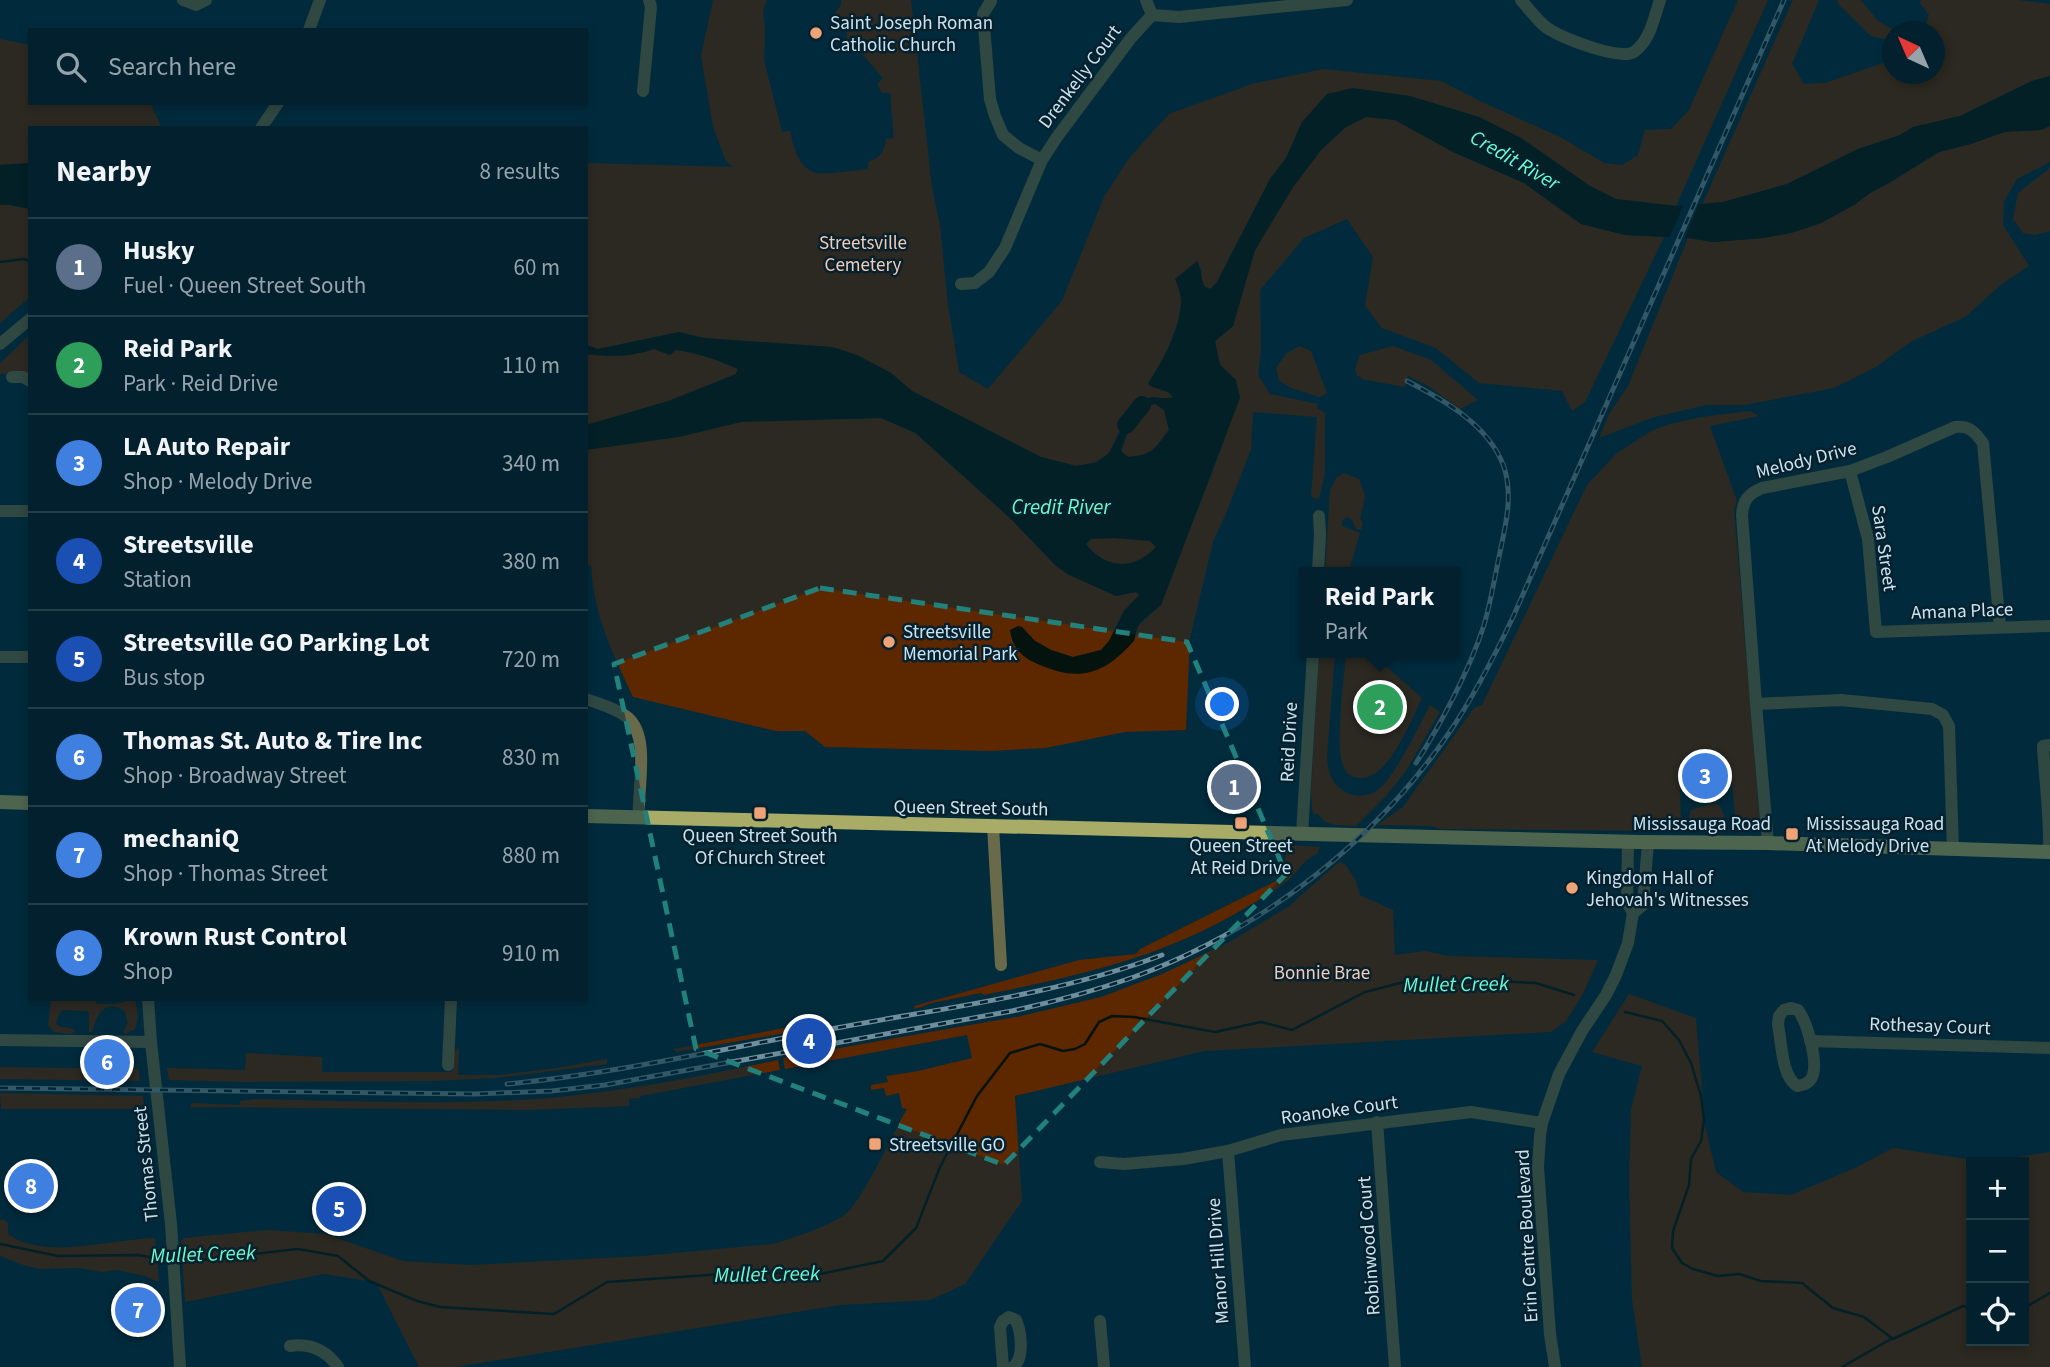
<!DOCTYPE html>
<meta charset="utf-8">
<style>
:root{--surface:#02202d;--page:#102d39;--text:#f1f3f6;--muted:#96a3aa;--line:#233e49;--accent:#ea580c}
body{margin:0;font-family:"Source Sans 3",sans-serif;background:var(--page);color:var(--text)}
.controls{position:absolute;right:21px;bottom:21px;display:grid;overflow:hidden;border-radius:0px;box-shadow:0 4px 10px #0003}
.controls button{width:63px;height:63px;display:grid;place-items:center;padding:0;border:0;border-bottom:2px solid var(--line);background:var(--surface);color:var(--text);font:35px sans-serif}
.compass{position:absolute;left:1882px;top:21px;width:63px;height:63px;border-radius:50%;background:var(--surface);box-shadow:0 4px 10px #0003;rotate:316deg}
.you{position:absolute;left:1223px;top:705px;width:24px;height:24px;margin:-18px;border:5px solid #fff;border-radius:50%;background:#1a73e8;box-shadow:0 0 0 10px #1a73e833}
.badge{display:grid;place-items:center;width:46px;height:46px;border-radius:50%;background:var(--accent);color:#fff;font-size:23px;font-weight:700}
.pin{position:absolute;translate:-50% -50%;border:4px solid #fff;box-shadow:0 2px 7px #0006}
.popup{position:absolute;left:1299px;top:567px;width:161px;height:91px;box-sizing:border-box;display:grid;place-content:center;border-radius:0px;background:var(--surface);filter:drop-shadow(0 2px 5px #0005);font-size:23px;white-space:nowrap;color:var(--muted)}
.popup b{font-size:26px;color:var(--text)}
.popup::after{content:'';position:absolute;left:50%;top:100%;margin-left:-14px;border:14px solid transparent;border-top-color:var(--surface)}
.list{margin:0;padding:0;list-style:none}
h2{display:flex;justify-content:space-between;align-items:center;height:91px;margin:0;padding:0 28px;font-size:30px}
h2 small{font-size:23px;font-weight:400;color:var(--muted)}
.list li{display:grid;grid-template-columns:46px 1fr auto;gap:21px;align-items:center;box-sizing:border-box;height:98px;padding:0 28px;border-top:2px solid var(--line)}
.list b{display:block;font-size:26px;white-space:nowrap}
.list p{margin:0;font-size:23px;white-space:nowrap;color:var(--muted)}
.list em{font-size:23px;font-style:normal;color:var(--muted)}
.icon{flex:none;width:38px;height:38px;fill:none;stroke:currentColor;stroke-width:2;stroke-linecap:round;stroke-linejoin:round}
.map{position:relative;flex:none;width:2050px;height:1367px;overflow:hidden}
.search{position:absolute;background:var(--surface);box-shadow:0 4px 10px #0003;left:28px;top:28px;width:560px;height:77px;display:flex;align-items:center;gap:18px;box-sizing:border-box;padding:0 24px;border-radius:0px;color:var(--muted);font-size:26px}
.panel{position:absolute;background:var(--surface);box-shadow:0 4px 10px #0003;left:28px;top:126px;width:560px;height:875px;border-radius:0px}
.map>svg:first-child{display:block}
</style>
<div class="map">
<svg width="2050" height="1367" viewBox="0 0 2050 1367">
<rect width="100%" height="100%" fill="#022b3c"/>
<g fill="#5d2700" fill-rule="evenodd">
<path d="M713 0H767L763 11 765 31 764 60 782 132 790 131C793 145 798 168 816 173 823 175 859 170 868 169V162C880 158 885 151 886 139L894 138 890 93H882L877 84 883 78 862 54 864 49 848 50 846 24H839L841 18 834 14 841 5V0H911L932 187 940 226 948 305 959 372 988 389 1062 301 1104 197 1130 157 1169 114 1252 84 1323 69 1441 81 1480 101 1562 138 1604 163 1622 165 1638 155 1645 130 1671 129 1689 110 1738 0H1768L1676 206 1616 199 1590 186 1521 138 1479 117 1410 96 1352 88 1302 122 1286 158 1270 179 1217 282 1210 289 1205 287 1202 281 1201 268 1182 299 1178 321 1166 354 1148 384C1156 391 1168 388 1173 398L1168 399 1152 397 1150 404H1155L1164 410 1169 430C1154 450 1154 455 1128 457L1121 451 1128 433 1122 426 1109 453 1097 462 1076 466 1041 457 912 391 891 373 857 355 832 347 703 338 679 332 598 349 586 345V163L733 167 726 161 713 127 701 56Z"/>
<path d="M1793 0H1819L1792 64 1804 84 1825 83 1892 60V74H1934V32L1924 31 1929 15 1920 3 1921 0H2018L2050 4V76L2032 81 1960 116 1913 127 1900 135 1858 149 1787 184 1723 202 1702 205Z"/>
<path d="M1837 0H1861L1878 21 1895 31 1892 32V41L1871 36 1839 5Z"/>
<path d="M0 39 30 45V103H150L162 128H30V163L0 165Z"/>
<path d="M1366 117 1395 120 1453 152 1524 183 1581 224 1625 235 1664 237 1585 402 1572 411 1562 391 1479 383 1436 348 1382 328 1365 306 1373 257 1347 219 1304 238 1260 290 1261 351 1258 375 1270 394 1318 404 1317 408 1325 413V473L1319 499 1311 497 1317 417 1253 412 1251 449 1227 511 1213 542 1190 638 1186 730 1125 732 1046 748 990 751 825 747 805 731H776L633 697C612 651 594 617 591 565L586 566V354C610 357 631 357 654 349L670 355 675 350C698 353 718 360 738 369L736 373 846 419 881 418 915 433 1012 520 1056 566 1116 596 1137 592 1139 595 1124 611 1109 641 1101 650 1073 657 1051 650 1035 641 1022 627 1012 641 1104 667 1134 641 1138 626 1161 605 1224 441 1228 426 1236 408V380L1220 365 1215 341 1233 326 1255 250 1293 187 1321 150 1346 127Z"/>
<path d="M2050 126V162L2017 179 2004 201 2003 225 2029 266 2003 283 1965 317 1912 341 1876 367 1834 388 1744 405H1706L1651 418 1599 438 1609 414 1628 386 1688 238 1713 242 1763 238 1791 233 1821 223 1854 205 1870 193 1889 183 1939 152 1971 144 2005 131 2041 130Z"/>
<path d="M2050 168V231L2035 235 2023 233 2013 219 2018 193Z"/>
<path d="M0 205H10L30 209V297L0 323Z"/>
<path d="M30 335V372L0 374V363Z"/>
<path d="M1299 346 1311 351 1327 393 1319 397 1291 388 1279 380 1276 368 1286 354Z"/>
<path d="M1393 346 1431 360 1478 400 1460 409 1428 386 1408 376 1405 387 1361 379 1360 376H1357L1355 369 1360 355Z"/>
<path d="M1750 411 1759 416 1710 426 1737 501 1734 509 1760 825 1758 831 1738 833C1733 814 1734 771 1725 758 1723 754 1719 753 1715 750L1688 754 1679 767 1681 818 1677 831 1441 829 1431 826 1377 825 1403 807 1474 708 1482 705 1587 485 1617 453 1653 430 1670 424 1702 417Z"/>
<path d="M1344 473 1359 479 1365 496 1360 520 1363 521 1361 530 1356 529 1352 520 1348 517 1342 520V526L1360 533 1349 571 1351 572H1325L1330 490 1336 478Z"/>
<path d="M1114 538 1151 541 1156 547C1134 571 1105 569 1086 544L1091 539Z"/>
<path d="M1319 653H1335L1327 757C1328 772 1332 786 1347 793 1357 798 1370 796 1379 789 1396 775 1419 726 1430 705L1440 712 1406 771 1387 795 1356 826 1335 825 1325 822 1317 813 1314 815 1312 809 1311 792Z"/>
<path d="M1346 653H1371L1422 698C1411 720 1388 781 1359 778 1351 777 1345 773 1343 765 1335 743 1344 679 1346 653Z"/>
<path d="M1713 803 1720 806 1725 818 1724 833 1690 832 1689 818 1691 810Z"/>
<path d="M1288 845 1320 847 1317 854C1304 858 1297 874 1286 882 1266 897 1244 909 1222 921 1148 961 1067 978 984 995L981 993 932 1003 915 1009 914 1006 1079 960 1136 954 1140 949 1280 879Z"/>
<path d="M1339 862 1345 864 1356 881 1360 895 1393 910 1395 955 1425 951 1448 956 1598 960 1583 994 1566 1021 1551 1032 1204 1051 1015 1096 1022 1201 965 1284 930 1300 840 1305 456 1367H419L376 1282 324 1274 185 1302 181 1241 184 1238 267 1230 325 1234 403 1261 469 1265 643 1256 773 1244C791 1239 828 1226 843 1216 862 1204 893 1132 907 1109L902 1108 899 1093 886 1096 884 1088 871 1090V1085L888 1082 886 1076 918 1071 972 1058 967 1035 785 1069 783 1058 1021 1016 1101 997 1162 974 1228 943 1288 907Z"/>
<path d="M1629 994 1696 1018 1705 1126 1716 1172 1743 1192 1791 1195 1855 1168 1893 1148 1986 1162 2050 1152V1367H1642L1632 1299 1629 1178 1631 1110 1642 1066 1592 1052ZM1971 1162H2024V1341H1971Z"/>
<path d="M51 999H95L96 1003C102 1004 112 1005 119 1003 126 1002 127 999 135 999L138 1017 135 1029 125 1034 123 1031C130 1025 127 1018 124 1010 103 999 97 1015 92 1032H89V1013L87 1011 63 1010 60 1012 56 1023 58 1026 74 1029 75 1032 69 1034 54 1032 48 1025Z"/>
<path d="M795 1026 791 1032 676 1052 674 1049Z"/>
<path d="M459 1047 458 1075H500L557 1068 607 1059V1064L495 1078 433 1081 240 1082 169 1080 167 1068 245 1070 246 1053 322 1057V1072H452L454 1052Z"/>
<path d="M778 1060 780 1070 640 1096V1098L629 1099V1106L528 1110 191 1107V1103L240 1105V1101L256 1099C353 1101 451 1106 548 1098 625 1091 702 1076 778 1060Z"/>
<path d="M0 1067 139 1069 140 1081 0 1079Z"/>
<path d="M0 1093 143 1096 144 1104 140 1109H1Z"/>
<path d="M3 1219 8 1223V1234C45 1261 111 1239 155 1238L159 1282 145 1276 117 1270 102 1272 80 1268 40 1269 26 1266 0 1256V1220Z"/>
</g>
<g fill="#05130e" fill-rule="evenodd">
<path d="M2050 76V126L2041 130 2005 132 1971 144 1939 152 1889 183 1870 193 1854 205 1821 223 1791 233 1763 238 1713 242 1688 238 1625 235 1581 224 1524 183 1453 152 1395 120 1366 117 1346 127 1321 150 1293 187 1255 250 1233 326 1215 341 1220 365 1236 380 1240 398 1161 605C1154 611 1141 619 1137 628 1135 633 1136 638 1132 643 1104 674 1079 682 1040 665 1023 658 1013 650 1010 630L1018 626 1022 627 1035 641 1051 650 1073 657 1101 650 1109 641 1124 611 1139 595 1136 592 1116 596 1069 575 1056 566 1012 520 916 433 881 418 741 422 679 437 586 450V425L668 401 736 374 738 369C718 360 698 353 676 350L670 355 654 349C631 357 610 357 586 354V345L598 349 679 332 704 338 832 347 857 355 891 373 912 391 1041 457 1076 466 1097 462 1109 453 1125 423 1128 427 1121 451 1128 457C1153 455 1154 449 1169 430L1164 410 1155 404 1142 407 1141 403C1150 392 1161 401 1173 397 1168 388 1156 391 1148 384 1163 359 1181 330 1181 301 1181 294 1178 286 1175 279L1197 261C1202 269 1200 278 1205 287L1211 289 1217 282 1270 179 1286 158 1302 122 1327 94 1352 88 1410 96 1479 117 1521 138 1590 186 1616 199 1676 206 1723 202 1787 184 1858 149 1900 135 1913 127 1960 116 2032 81ZM1114 538 1150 541 1156 547C1134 571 1105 569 1086 544L1091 539Z"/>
<path d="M30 163V209L10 205H0V165Z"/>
</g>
<path fill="#022b3c" d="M1700 201 1683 242 1668 241 1685 202Z"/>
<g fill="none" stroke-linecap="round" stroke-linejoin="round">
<g stroke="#05130e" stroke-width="2.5">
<path d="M0 262 23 259 30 261"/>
<path d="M1625 1012 1662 1021 1679 1040 1691 1063 1701 1096 1704 1120 1701 1141 1691 1159 1689 1185 1673 1231 1672 1248 1682 1263 1693 1269 1718 1276 1739 1274 1761 1281 1802 1283 1833 1308 1864 1317 1893 1339 1963 1306 1971 1308"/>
<path d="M0 1244 58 1256 137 1255 168 1260"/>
<path d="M178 1260H203L298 1249 338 1256 369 1281 417 1301 440 1307 554 1314 607 1282 738 1273 820 1274 883 1261 916 1228 940 1167 977 1096 1010 1053 1040 1044 1063 1051 1075 1049 1085 1044 1099 1022 1112 1016 1134 1017 1215 1032 1261 1022 1292 1030 1365 992 1404 982 1441 984 1497 981 1536 983 1574 995"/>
<path d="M2024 1308 2050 1293"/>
<path d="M1842 1367 1891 1339"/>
</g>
<path stroke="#05130e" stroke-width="18" d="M1126 425 1142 405"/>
<g stroke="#686a49" stroke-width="12">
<path d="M183 0 196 5 206 0"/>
<path d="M1146 0 1152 15"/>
<path d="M1521 0C1530 10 1540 25 1552 31 1566 39 1621 61 1634 52 1650 41 1654 18 1660 0"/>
<path d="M991 1 983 14 990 99 995 116 1003 135 1019 148 1042 160"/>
<path d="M309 30 320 0"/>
<path d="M643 91 651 7 649 0"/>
<path d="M261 128 278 103"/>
<path d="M961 284 975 283 989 272 1005 248 1042 160 1057 137 1131 38 1152 15 1179 17 1347 0"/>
<path d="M0 344 30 319"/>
<path d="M12 377H23L30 381"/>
<path d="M1850 471 1868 539 1876 632 2050 626"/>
<path d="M0 511H30"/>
<path d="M1318 572 1320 534 1319 516"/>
<path d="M0 657H30"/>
<path d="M586 699C599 704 616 708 627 717 651 736 637 789 639 817"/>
<path d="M1756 704 1841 700 1932 709 1943 715 1949 726 1953 849"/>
<path d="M993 826 1001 965"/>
<path d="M1302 834 1313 653"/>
<path d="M1768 843 1756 704 1742 515C1743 500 1748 494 1762 488L1850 471 1887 457 1955 427C1969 425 1975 432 1983 443L2000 627"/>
<path d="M2049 852C2050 817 2045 782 2043 746L2050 745"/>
<path d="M1633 913 1643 905 1648 842"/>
<path d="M148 999 151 1042 171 1224 180 1367"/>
<path d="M1791 1008 1798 1010C1807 1022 1820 1065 1811 1079 1808 1084 1803 1085 1797 1086 1781 1075 1782 1043 1778 1025L1779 1016 1784 1010Z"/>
<path d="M0 1040 151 1042"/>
<path d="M1810 1041 2050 1048"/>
<path d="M448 1065 451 999"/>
<path d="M1377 1122 1395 1367"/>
<path d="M1228 1151 1245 1367"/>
<path d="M1100 1162 1124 1164 1183 1159 1228 1151 1281 1135 1471 1112 1542 1123"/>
<path d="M1100 1321 1104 1367"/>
<path d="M290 1346C310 1343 326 1350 338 1367"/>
<path d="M1003 1367 1000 1327 1003 1321 1009 1317 1016 1320C1021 1332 1025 1358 1013 1367"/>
<path d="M1555 1367 1550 1334 1538 1167 1540 1136 1542 1123 1559 1074 1582 1031 1606 995 1616 975 1628 943 1633 913 1627 902 1628 842"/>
</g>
<g stroke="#a9ac66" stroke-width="14">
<path d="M0 802 30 803"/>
<path d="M586 816 1639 842 1768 843 2050 852"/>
</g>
<defs>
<g id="rail">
<path d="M1407 381C1444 400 1489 425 1504 467 1513 495 1506 524 1500 552 1495 576 1491 601 1484 625 1470 669 1441 724 1416 763"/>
<path d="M507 1084C619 1073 732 1047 842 1027 949 1007 1060 994 1162 955"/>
<path d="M0 1088 475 1094 551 1091 605 1085 1012 1011C1053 1002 1094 991 1134 977 1261 930 1373 844 1449 733 1474 696 1494 657 1513 617L1784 0"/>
</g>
</defs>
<use href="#rail" stroke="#6d8e9d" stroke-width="5"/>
<use href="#rail" stroke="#06212d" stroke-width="2.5" stroke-dasharray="8" stroke-linecap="butt"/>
</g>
<path d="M0 0H2050V1367H0ZM820 588 1187 642 1286 874 1004 1165 696 1049 614 664Z" fill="#022b3c" fill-opacity=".55" fill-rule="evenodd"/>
<path fill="none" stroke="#22817b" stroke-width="5" stroke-dasharray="14 9" stroke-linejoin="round" d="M820 588 1187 642 1286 874 1004 1165 696 1049 614 664Z"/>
<g fill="#efa377" stroke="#06212d" stroke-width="2.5">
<circle cx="816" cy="33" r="7"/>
<circle cx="889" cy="642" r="7"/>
<rect x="753" y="806" width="14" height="14" rx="3.5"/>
<rect x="1234" y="816" width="14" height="14" rx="3.5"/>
<rect x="1785" y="827" width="14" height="14" rx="3.5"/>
<circle cx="1572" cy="888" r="7"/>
<rect x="868" y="1137" width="14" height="14" rx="3.5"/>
</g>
<g text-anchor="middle" stroke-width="5" stroke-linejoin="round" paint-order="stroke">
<g font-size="19" fill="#cae3f1" stroke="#06212d" text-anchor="start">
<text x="830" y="29">Saint Joseph Roman<tspan x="830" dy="22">Catholic Church</tspan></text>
<text x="903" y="638">Streetsville<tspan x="903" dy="22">Memorial Park</tspan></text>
<text x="1806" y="830">Mississauga Road<tspan x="1806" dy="22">At Melody Drive</tspan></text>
<text x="760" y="842" text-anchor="middle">Queen Street South<tspan x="760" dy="22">Of Church Street</tspan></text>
<text x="1241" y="852" text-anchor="middle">Queen Street<tspan x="1241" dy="22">At Reid Drive</tspan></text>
<text x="1586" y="884">Kingdom Hall of<tspan x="1586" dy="22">Jehovah's Witnesses</tspan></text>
<text x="889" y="1151">Streetsville GO</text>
</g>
<g font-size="19" fill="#cae3f1" stroke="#06212d">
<text transform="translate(1079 76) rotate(-53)" y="7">Drenkelly Court</text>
<text transform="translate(1806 459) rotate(-14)" y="7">Melody Drive</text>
<text transform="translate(1885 548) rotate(82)" y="7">Sara Street</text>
<text transform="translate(1962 610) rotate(-2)" y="7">Amana Place</text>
<text transform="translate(1288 742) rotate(-87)" y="7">Reid Drive</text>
<text transform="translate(971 807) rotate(1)" y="7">Queen Street South</text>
<text x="1702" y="830">Mississauga Road</text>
<text transform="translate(1930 1025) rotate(2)" y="7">Rothesay Court</text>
<text transform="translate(1339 1109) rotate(-8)" y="7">Roanoke Court</text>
<text transform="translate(145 1164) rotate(-96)" y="7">Thomas Street</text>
<text transform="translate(1526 1236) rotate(-93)" y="7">Erin Centre Boulevard</text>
<text transform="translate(1368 1246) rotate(-94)" y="7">Robinwood Court</text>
<text transform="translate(1217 1261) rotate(-94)" y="7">Manor Hill Drive</text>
</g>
<g font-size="19" fill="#f4cbb4" stroke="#06212d">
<text x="863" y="249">Streetsville<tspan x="863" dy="22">Cemetery</tspan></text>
<text x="1322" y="979">Bonnie Brae</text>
</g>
<g font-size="21" font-style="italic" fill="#6afbd1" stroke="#06212d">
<text transform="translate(1515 160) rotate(30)" y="7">Credit River</text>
<text x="1061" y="514">Credit River</text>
<text transform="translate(1456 984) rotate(-1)" y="7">Mullet Creek</text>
<text transform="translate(203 1254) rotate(-2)" y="7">Mullet Creek</text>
<text transform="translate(767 1274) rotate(-1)" y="7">Mullet Creek</text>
</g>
</g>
</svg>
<div class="controls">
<button>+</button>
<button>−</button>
<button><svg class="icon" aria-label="locate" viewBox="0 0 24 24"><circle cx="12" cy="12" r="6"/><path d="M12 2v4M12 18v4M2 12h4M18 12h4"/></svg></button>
</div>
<svg class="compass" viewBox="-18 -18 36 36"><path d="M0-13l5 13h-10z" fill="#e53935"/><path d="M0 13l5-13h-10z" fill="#96a3aa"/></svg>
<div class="you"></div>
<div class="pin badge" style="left:1234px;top:787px;background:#5c6f8a">1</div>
<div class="pin badge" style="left:1380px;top:707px;background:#2e9e5b">2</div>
<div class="popup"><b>Reid Park</b>Park</div>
<div class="pin badge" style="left:1705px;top:776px;background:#3f7fe0">3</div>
<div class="pin badge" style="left:809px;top:1041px;background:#1a4fb4">4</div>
<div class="pin badge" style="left:339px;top:1209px;background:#1a4fb4">5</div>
<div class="pin badge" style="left:107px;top:1062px;background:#3f7fe0">6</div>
<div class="pin badge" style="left:138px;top:1310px;background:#3f7fe0">7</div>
<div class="pin badge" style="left:31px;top:1186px;background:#3f7fe0">8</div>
<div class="search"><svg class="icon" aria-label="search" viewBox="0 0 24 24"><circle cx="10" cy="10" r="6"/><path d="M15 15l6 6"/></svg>Search here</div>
<section class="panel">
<h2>Nearby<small>8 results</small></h2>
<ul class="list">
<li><span class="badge" style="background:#5c6f8a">1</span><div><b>Husky</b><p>Fuel · Queen Street South</p></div><em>60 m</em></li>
<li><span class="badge" style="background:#2e9e5b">2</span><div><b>Reid Park</b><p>Park · Reid Drive</p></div><em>110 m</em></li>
<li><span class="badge" style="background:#3f7fe0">3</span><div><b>LA Auto Repair</b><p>Shop · Melody Drive</p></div><em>340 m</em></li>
<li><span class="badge" style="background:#1a4fb4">4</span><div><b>Streetsville</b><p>Station</p></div><em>380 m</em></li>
<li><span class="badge" style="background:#1a4fb4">5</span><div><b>Streetsville GO Parking Lot</b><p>Bus stop</p></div><em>720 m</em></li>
<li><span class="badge" style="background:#3f7fe0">6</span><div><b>Thomas St. Auto &amp; Tire Inc</b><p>Shop · Broadway Street</p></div><em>830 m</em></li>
<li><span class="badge" style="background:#3f7fe0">7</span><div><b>mechaniQ</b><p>Shop · Thomas Street</p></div><em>880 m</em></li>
<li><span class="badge" style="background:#3f7fe0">8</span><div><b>Krown Rust Control</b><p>Shop</p></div><em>910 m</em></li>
</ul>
</section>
</div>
